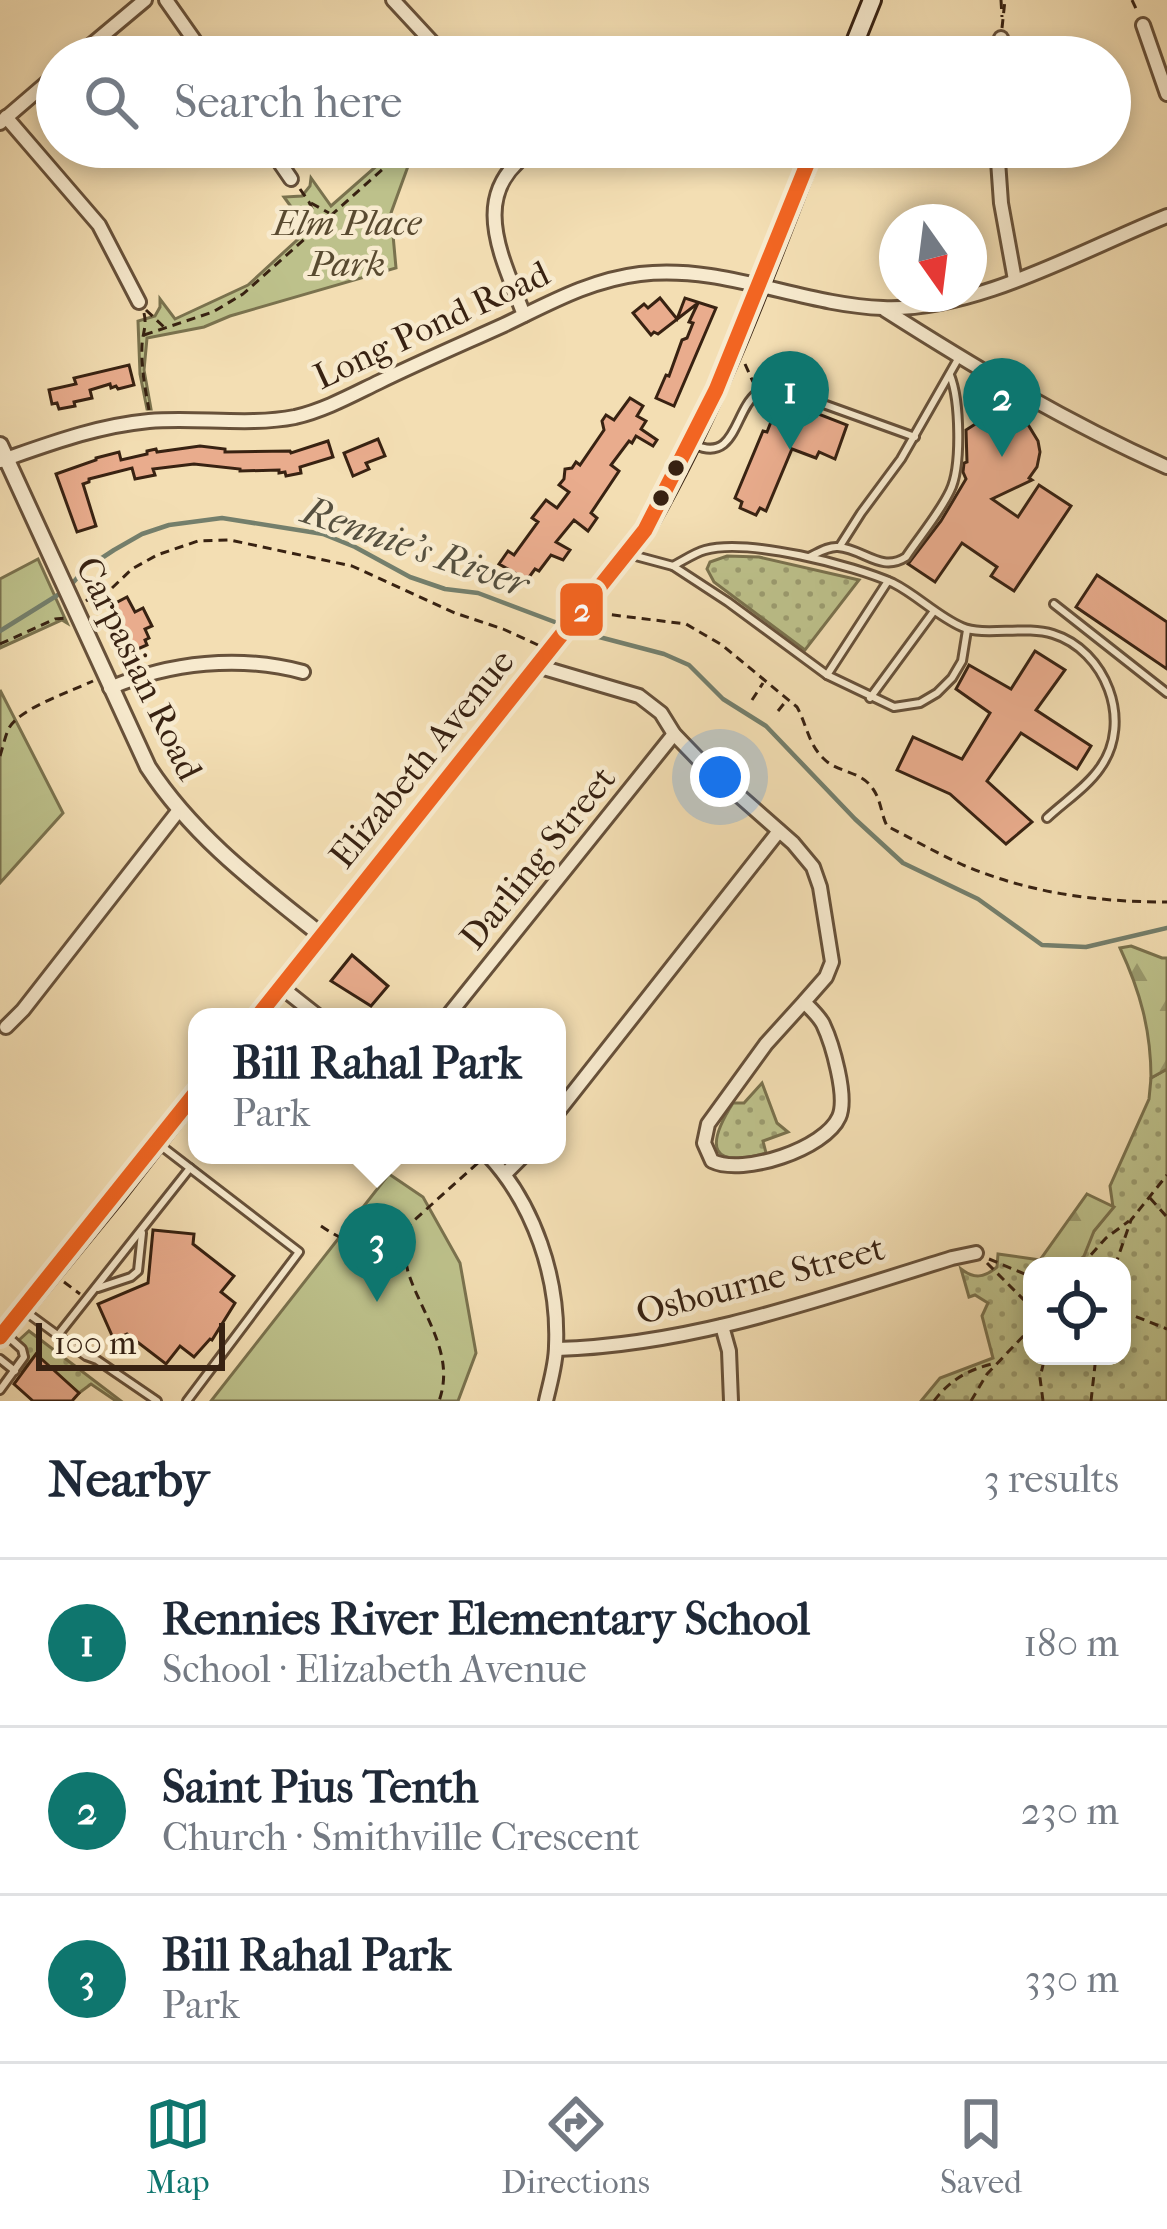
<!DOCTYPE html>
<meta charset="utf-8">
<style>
:root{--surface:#fff;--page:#f6f6f7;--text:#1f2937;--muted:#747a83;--line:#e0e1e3;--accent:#0f766e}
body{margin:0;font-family:"IM FELL French Canon",serif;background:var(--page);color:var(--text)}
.controls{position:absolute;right:36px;bottom:36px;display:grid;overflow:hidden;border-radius:24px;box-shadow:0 6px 18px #0003}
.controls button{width:108px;height:108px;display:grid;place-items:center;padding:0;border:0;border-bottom:3px solid var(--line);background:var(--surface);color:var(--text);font:60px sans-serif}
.compass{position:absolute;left:879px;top:204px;width:108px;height:108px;border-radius:50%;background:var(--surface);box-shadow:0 6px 18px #0003;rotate:166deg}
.scale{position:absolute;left:36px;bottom:30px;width:189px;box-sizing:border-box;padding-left:12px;border:6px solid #382212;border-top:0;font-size:33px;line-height:42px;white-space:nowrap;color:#382212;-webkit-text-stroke:9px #f7eace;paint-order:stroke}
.you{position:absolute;left:720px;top:777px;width:42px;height:42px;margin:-30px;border:9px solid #fff;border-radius:50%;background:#1a73e8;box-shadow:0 0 0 18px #1a73e833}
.badge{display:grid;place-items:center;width:78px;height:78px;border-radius:50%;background:var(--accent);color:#fff;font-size:39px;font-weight:700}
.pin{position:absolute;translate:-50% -99px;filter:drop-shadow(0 3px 6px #0008)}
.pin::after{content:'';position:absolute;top:63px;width:42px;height:36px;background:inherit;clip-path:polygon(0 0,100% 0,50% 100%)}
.popup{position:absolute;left:188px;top:1008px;width:378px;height:156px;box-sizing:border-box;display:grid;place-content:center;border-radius:24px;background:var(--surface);filter:drop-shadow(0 3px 9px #0005);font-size:39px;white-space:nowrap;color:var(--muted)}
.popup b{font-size:45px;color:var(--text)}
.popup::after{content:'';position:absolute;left:50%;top:100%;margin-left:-24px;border:24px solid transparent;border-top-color:var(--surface)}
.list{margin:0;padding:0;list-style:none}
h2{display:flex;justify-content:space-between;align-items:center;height:156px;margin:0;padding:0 48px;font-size:51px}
h2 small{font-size:39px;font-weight:400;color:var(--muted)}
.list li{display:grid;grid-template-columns:78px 1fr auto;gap:36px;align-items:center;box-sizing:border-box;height:168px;padding:0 48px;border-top:3px solid var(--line)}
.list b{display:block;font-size:45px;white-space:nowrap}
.list p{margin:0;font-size:39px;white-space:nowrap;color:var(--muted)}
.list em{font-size:39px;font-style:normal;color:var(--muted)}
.icon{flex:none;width:66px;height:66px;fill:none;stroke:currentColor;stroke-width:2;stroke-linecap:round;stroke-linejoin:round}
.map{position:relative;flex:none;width:1167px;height:1401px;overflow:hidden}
.search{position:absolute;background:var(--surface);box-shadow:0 6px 18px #0003;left:36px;right:36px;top:36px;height:132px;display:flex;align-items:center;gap:30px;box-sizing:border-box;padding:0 42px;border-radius:66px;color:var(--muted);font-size:45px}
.sheet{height:660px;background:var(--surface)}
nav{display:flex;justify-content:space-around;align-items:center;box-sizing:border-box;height:168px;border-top:3px solid var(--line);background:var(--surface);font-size:33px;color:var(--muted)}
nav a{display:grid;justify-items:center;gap:6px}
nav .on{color:var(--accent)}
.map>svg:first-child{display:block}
</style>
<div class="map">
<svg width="1167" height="1401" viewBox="0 0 1167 1401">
<defs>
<pattern id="grass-dots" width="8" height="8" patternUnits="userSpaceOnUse" patternTransform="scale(3)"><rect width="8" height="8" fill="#bdc18b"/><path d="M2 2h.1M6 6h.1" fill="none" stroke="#9b9c70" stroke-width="1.8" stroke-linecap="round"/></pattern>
<pattern id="forest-firs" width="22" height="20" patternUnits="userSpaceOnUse" patternTransform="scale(3)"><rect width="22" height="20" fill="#bdc18b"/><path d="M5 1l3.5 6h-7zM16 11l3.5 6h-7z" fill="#9b9c70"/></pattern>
</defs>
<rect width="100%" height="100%" fill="#f3deb3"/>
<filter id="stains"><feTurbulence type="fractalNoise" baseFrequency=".00167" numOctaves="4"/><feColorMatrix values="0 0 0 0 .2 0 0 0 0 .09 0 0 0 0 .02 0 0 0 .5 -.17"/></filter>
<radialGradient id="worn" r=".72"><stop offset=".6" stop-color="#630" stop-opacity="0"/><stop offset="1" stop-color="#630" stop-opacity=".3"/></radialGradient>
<g fill="url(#grass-dots)" stroke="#7a724e" stroke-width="3">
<path d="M727 556 759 557 859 580 805 650 714 582 707 569 710 562Z"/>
<path d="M1167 1069V1401H921L940 1378 993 1358 982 1316 988 1303 975 1295 969 1297 961 1269C974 1279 984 1278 997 1267L998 1254 1040 1260 1053 1266H1032V1356H1122V1266H1073L1094 1231 1113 1207 1110 1186 1149 1099 1151 1078Z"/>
<path d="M762 1083 777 1123 788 1132 763 1141 766 1153C710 1169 705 1147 733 1103H744Z"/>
<path d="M29 1331 121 1401H116L91 1384 79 1393 36 1355 21 1372 28 1356 18 1341Z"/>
</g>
<g fill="url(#forest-firs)" stroke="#7a724e" stroke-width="3">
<path d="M1131 946 1162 958H1167V1069L1151 1078C1151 1030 1140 991 1120 948Z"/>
<path d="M1087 1194 1114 1207 1094 1231 1084 1256 1073 1266H1052L1040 1260Z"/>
</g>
<g fill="#bdc18b" stroke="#7a724e" stroke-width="3">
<path d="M383 147H415L391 213 396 268 230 316 204 327 147 338 144 370 151 409H147L140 374 138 321 155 316 160 307V299L175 319 248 285 308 230 284 197 302 196 310 186 311 178 331 206 380 163Z"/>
<path d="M38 559 67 623 62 620 0 648V579Z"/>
<path d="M0 690 63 813 0 883Z"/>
<path d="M389 1174 423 1197 460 1263 476 1353 458 1401H211Z"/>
</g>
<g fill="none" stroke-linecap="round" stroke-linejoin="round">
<g stroke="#747f6c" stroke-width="4.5">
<path d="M70 586 85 569 114 550 142 534 169 525 222 518 323 534 355 547 410 577 445 589 478 593 584 633 664 654 689 665 723 699 766 726 855 819 903 863 978 899 1042 945 1086 947 1167 928"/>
<path d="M0 631 61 593"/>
</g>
</g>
<g fill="#e9ac8d" stroke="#382212" stroke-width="3">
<path d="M660 298 677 319 685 298 716 308 674 406 656 398 666 375 669 376 682 340 687 338 693 323 689 322 698 303 658 334 654 332 651 335 633 313 644 304 648 308Z"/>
<path d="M129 365 134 385 118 389 116 386 111 388 110 384 90 390 92 398 74 402 75 406 59 409 57 403 52 404 49 390 76 384 74 378Z"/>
<path d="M630 398 643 406 637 416 646 421 641 429 657 440 653 446 636 436 632 443 629 441 611 465 619 471 591 513 597 518 588 531 574 520 556 542 570 550 563 560 551 555 539 571 535 569 527 580 499 564 508 551 514 555 538 522 532 518 546 500 557 508 569 492 559 485 564 479 565 469 572 468 576 462 580 465 604 430 602 421 606 415 614 420Z"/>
<path d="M780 399 847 425 835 459 819 452 816 458 792 449 766 511 760 508 756 515 740 508 742 502 735 498 763 431 767 432Z"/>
<path d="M991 414H1008L1027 423 1038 441 1040 452 1037 467 1029 478 1032 480 992 499 1018 517 1039 485 1071 506 1014 591 991 576 997 567 962 543 935 582 908 564 941 521 966 479 963 472 964 463 967 462 966 430Z"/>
<path d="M378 439 385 456 366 463 369 469 353 476 344 453Z"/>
<path d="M328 441 333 457 300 467 301 473 286 476 285 472 279 473V470L240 471V469L194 464 153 469 155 475 135 479 132 468 89 479V482L83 484 96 526 77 532 56 474 96 460V458L119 452 121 460 147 454V451L156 449 157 452 200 446 225 449V452L290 451 291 453Z"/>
<path d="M1097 575 1167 622V669L1076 607Z"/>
<path d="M127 597 135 612 143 608 152 626 145 629 149 638 145 640 147 645 133 651 110 606Z"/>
<path d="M1035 651 1065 670 1036 710 1091 746 1077 769 1021 733 987 781 1032 822 1006 844 950 794 897 770 913 737 962 759 990 713 956 689 969 665 1011 689Z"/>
<path d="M352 955 388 986 371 1006 331 981Z"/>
<path d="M153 1230 194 1234 193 1244 234 1276 221 1292 235 1303 212 1340 210 1339 194 1357 180 1346 166 1364 127 1334 114 1340 98 1304 148 1283Z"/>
<path d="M36 1354 79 1393 72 1401H33L14 1384Z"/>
</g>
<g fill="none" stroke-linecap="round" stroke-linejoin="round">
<defs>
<g id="service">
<path d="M695 445C736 463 734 411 757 393 763 388 769 388 776 387L915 437"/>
<path d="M840 546 861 513 901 459 958 359"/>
<path d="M632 555 673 566"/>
<path d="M809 557C818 553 828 546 838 547 864 549 881 573 906 557 920 536 939 514 950 491 962 467 960 400 950 375"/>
<path d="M1054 604 1167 693"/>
<path d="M967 630 962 661 952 678 937 693 920 703 894 707 827 675 728 602 673 566C683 561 694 553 705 550 747 538 853 565 893 583 917 595 937 616 962 627 984 637 1025 625 1053 634 1105 650 1134 721 1100 768 1087 787 1064 802 1047 818"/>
<path d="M827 675 888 581"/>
<path d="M870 698 934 611"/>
<path d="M160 1145 299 1252 187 1401"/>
<path d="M98 1288 131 1277 138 1271 142 1233"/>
<path d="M26 1312 86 1356 97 1360 157 1401"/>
<path d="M58 1335 190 1168"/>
<path d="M0 1359 15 1371"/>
<path d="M0 1390 24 1357 22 1349 4 1333"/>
</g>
<g id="minor">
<path d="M166 0 206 57"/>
<path d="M393 0 445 56"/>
<path d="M1143 25 1167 94"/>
<path d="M1001 38V57"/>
<path d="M77 57 145 0"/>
<path d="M6 117 99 225 139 302"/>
<path d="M0 123 57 74"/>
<path d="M269 147 291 179"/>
<path d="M997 147 1001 203 1015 280"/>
<path d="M885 310C976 368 1068 423 1167 467"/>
<path d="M524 315C501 254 465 190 538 147"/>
<path d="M0 461C49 444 96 426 149 421 196 417 250 426 295 417 325 410 352 395 379 382 420 362 462 344 504 325 548 304 590 280 640 274 723 264 801 305 883 308 975 312 1082 250 1167 216"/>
<path d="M537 666 639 696 661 713 674 734 701 762 793 843 813 867 820 887 832 962 826 977 804 1002C811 1009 818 1015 823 1024 832 1043 848 1097 839 1117 825 1149 743 1176 712 1161L704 1143 708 1124 766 1044 804 1002"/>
<path d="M110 688C170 662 240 655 303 672"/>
<path d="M281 987 319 1017"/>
<path d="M447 1017 674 734"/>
<path d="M6 1027 23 1010 179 810"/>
<path d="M557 1113 779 831"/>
<path d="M488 1155C534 1204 559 1278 556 1346 556 1364 550 1383 546 1401"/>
<path d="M505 1174 524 1155"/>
<path d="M722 1326 729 1351 731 1401"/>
<path d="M557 1349C693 1345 823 1298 952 1258L976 1253"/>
</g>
<path id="tertiary" d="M0 445 148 767C193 836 257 884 321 935"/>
<g id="secondary">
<path d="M849 57 872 0"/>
<path d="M257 1017 645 530C715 410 764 277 814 147"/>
<path d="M0 1337 117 1194 197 1091"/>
</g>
</defs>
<use href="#service" stroke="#67513a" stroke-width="12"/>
<use href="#minor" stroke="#67513a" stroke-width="18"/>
<use href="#tertiary" stroke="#67513a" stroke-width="20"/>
<use href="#secondary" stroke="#382212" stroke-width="22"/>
<g stroke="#382212" stroke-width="3" stroke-dasharray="9 6" stroke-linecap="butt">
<path d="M1001 0 1002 17"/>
<path d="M1132 0 1138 13"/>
<path d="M1002 28 1005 0"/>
<path d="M300 189 309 202 318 223"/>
<path d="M311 203 329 213"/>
<path d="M146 310 165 328"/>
<path d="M144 313C147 325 143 332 142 345 141 367 145 388 149 410"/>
<path d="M144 335 213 312 243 294 384 168 399 147"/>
<path d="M745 364 753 382"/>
<path d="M86 601 100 590 112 588 132 569 157 555 198 541 230 540 352 566 455 613 503 629 538 645"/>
<path d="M597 613 686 624 722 645 797 707C807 725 808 744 824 759 838 773 862 771 873 789 881 800 881 814 887 826 912 839 937 853 963 865 1029 893 1096 902 1167 902"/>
<path d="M0 644 55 619 65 618"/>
<path d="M752 700 763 683"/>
<path d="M778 711 786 701"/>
<path d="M0 756C3 747 5 736 9 728 20 708 72 691 93 681"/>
<path d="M1150 1198 1167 1217"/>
<path d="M321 1226C350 1246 369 1249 401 1232L479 1162"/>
<path d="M401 1233C404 1246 405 1259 408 1272 422 1315 456 1354 439 1401"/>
<path d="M989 1259 1032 1277"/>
<path d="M987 1263 1032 1308"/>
<path d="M1081 1266 1106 1238 1129 1221"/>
<path d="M1115 1266 1131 1220 1167 1175"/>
<path d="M64 1282 80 1294"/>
<path d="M1122 1311 1167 1329"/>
<path d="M934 1401C949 1381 967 1370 992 1364"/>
<path d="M971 1401 987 1374 1032 1327"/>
<path d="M1043 1401 1040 1378 1045 1356"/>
<path d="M1091 1401 1096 1356"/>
</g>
<use href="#service" stroke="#f7eace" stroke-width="6"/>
<use href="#minor" stroke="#f7eace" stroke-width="12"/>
<use href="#tertiary" stroke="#f7eace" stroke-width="14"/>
<use href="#secondary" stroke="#f7eace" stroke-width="16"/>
<defs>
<g id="bus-1">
<path d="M257 1017 645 530 716 390 814 147"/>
<path d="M0 1337 197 1091"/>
</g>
</defs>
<use href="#bus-1" stroke="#f7eace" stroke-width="24"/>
<use href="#bus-1" stroke="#f26522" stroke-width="15"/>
</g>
<g fill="#382212" stroke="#f7eace" stroke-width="4.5">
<circle cx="676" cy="468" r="10"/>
<circle cx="661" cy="498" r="10"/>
</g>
<g text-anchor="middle" stroke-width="9" stroke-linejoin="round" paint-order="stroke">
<g font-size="36" font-style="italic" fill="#594a30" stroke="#f7eace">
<text x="347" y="235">Elm Place<tspan x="347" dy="41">Park</tspan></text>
</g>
<g font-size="36" fill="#382212" stroke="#f7eace">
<text transform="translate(431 324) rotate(-25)" y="13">Long Pond Road</text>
<text transform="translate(140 668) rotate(64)" y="13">Carpasian Road</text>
<text transform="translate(421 758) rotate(-51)" y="13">Elizabeth Avenue</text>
<text transform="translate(537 857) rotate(-51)" y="13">Darling Street</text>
<text transform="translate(760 1279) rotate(-15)" y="13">Osbourne Street</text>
</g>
<g font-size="39" font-style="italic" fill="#56503f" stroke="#f7eace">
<text transform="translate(416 546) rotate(19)" y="14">Rennie's River</text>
</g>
</g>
<rect stroke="#f7eace" stroke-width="4.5" x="558" y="581" width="47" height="57" rx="12" fill="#f26522"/>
<g font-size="33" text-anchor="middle" font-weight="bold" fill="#fff">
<text x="582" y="621">2</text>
</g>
<rect width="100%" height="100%" filter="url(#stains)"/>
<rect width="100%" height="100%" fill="url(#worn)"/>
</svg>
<div class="controls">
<button><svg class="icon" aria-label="locate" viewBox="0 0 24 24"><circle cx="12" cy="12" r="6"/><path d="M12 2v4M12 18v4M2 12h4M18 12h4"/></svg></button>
</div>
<svg class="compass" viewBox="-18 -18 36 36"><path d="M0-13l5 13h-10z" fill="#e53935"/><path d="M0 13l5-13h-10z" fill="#747a83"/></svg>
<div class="scale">100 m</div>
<div class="you"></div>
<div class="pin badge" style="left:790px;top:450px">1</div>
<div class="pin badge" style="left:1002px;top:457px">2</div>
<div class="pin badge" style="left:377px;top:1302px">3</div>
<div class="popup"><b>Bill Rahal Park</b>Park</div>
<div class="search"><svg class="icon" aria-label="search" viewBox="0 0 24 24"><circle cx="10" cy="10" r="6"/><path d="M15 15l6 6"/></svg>Search here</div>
</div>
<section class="sheet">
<h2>Nearby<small>3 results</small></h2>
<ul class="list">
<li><span class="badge">1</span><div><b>Rennies River Elementary School</b><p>School · Elizabeth Avenue</p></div><em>180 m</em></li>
<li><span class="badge">2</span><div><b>Saint Pius Tenth</b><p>Church · Smithville Crescent</p></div><em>230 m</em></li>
<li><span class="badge">3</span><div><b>Bill Rahal Park</b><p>Park</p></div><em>330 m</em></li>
</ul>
</section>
<nav>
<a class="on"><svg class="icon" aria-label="map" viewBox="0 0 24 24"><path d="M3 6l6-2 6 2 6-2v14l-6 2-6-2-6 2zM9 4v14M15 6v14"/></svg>Map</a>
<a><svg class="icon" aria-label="directions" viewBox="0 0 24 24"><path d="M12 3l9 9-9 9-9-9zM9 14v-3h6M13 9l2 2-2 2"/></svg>Directions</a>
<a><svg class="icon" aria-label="saved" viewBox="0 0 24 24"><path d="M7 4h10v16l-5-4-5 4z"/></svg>Saved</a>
</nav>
